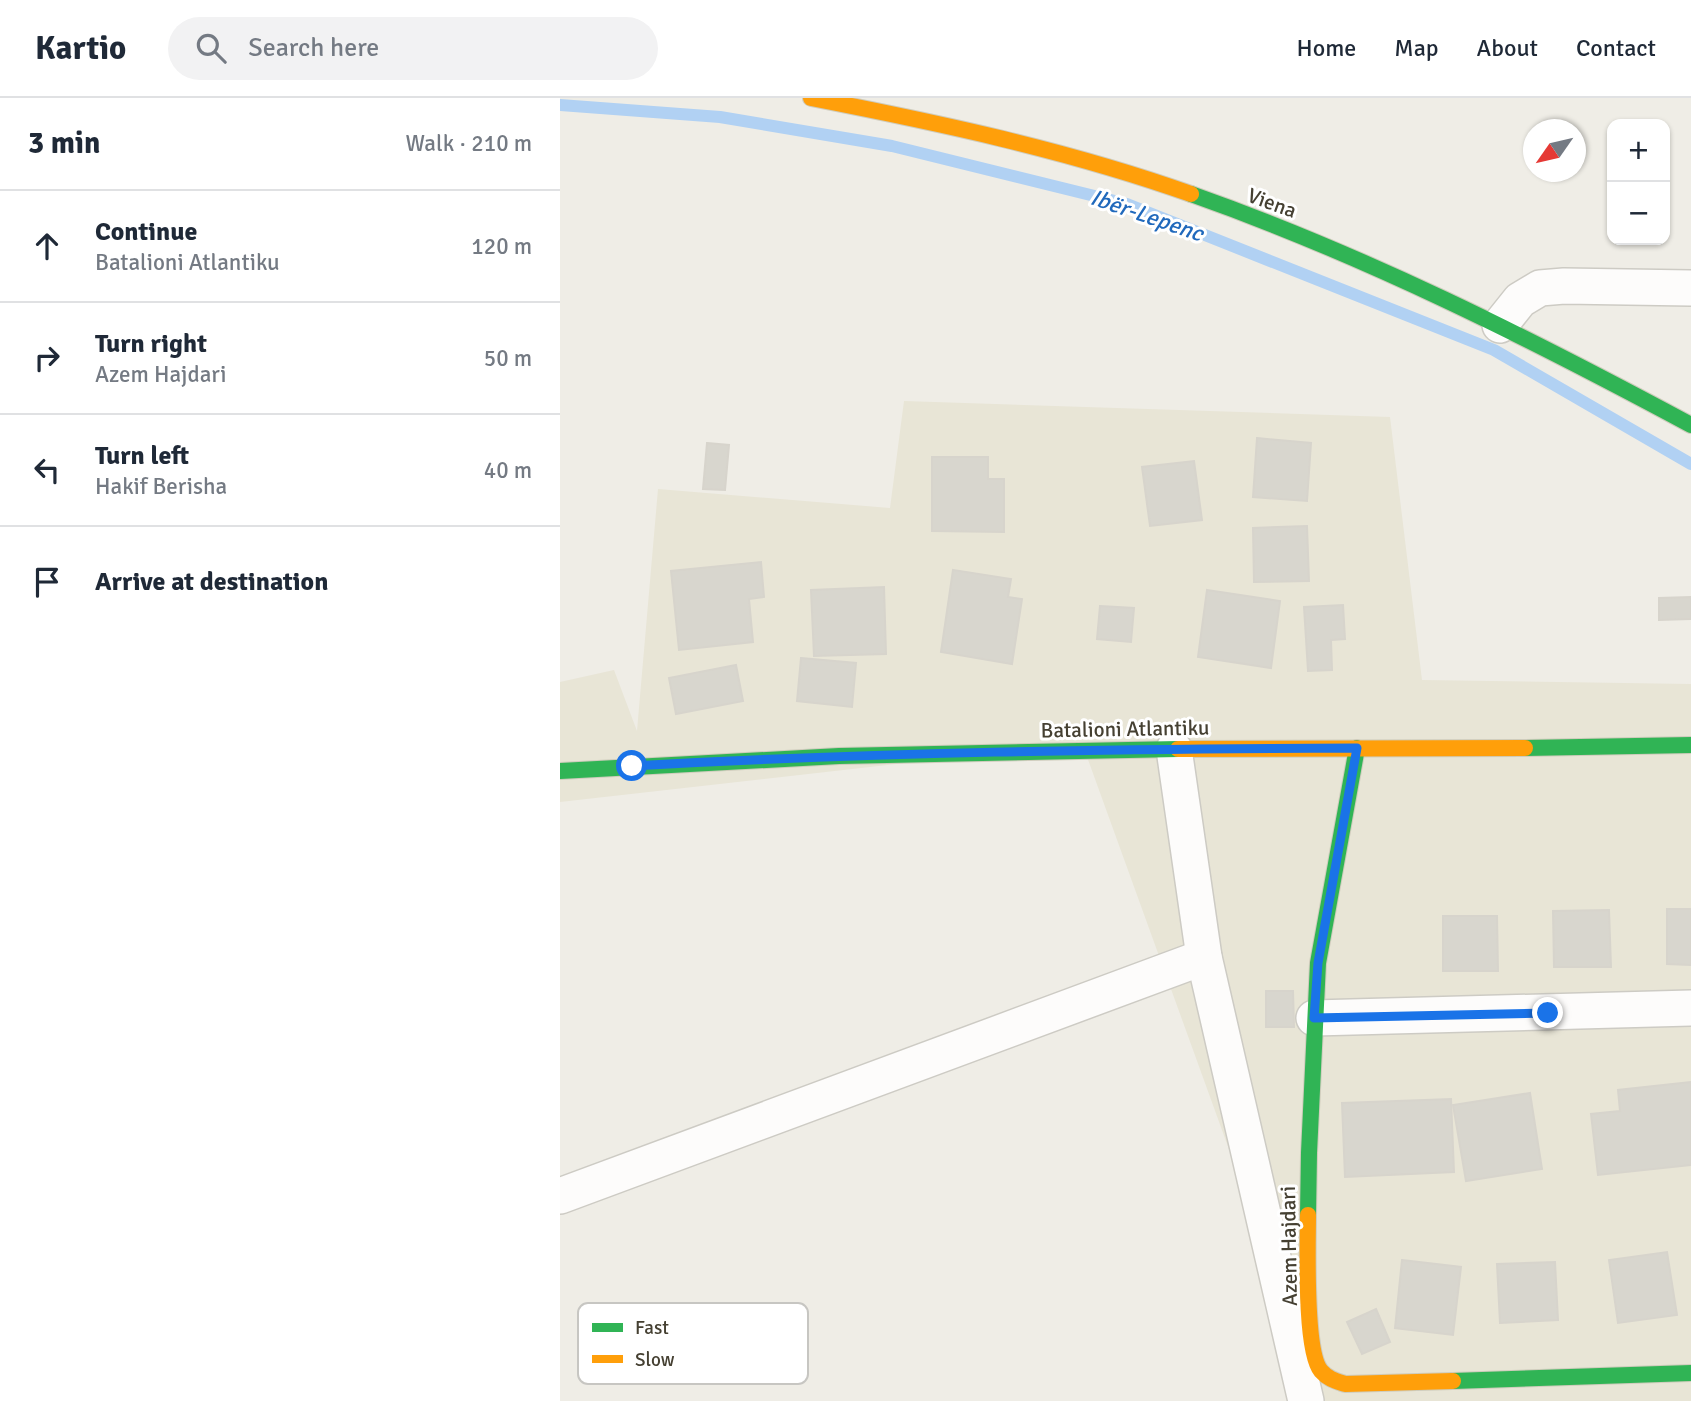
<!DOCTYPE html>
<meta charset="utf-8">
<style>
:root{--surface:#fff;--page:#f2f2f3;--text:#1f2937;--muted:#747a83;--line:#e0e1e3}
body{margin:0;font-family:Signika,sans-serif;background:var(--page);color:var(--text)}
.controls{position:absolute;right:21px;top:21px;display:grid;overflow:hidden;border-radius:14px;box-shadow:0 2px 5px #0004}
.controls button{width:63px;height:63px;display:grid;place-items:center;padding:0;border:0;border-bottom:2px solid var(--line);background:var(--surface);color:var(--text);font:35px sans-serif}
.compass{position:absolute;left:963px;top:21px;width:63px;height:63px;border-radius:50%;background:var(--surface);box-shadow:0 2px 5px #0004;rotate:236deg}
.stop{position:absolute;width:21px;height:21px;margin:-16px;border:5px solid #1a73e8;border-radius:50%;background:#fff}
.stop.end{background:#1a73e8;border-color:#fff;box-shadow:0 2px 7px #0008}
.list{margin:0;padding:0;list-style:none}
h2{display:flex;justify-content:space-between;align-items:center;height:91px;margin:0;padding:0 28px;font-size:30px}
h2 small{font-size:23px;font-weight:400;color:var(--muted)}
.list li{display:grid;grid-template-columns:46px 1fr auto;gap:21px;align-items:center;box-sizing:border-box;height:112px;padding:0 28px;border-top:2px solid var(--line)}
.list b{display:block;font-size:26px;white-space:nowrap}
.list p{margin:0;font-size:23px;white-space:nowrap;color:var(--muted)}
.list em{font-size:23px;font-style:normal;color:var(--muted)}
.icon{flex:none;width:38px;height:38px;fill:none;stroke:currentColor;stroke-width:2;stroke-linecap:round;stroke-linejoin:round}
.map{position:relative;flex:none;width:1131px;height:1303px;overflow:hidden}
header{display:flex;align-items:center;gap:42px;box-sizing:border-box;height:98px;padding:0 35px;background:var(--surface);border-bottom:2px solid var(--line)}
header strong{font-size:33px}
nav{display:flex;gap:38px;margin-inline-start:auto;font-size:24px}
.search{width:490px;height:63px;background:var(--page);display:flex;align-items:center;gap:18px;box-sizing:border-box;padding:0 24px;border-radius:38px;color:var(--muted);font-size:26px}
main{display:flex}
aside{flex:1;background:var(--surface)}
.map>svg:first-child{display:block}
</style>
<header>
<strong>Kartio</strong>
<div class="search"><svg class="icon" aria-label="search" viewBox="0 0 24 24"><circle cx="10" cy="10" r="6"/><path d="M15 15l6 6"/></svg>Search here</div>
<nav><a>Home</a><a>Map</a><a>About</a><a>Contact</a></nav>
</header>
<main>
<aside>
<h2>3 min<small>Walk · 210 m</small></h2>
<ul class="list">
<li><svg class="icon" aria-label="ahead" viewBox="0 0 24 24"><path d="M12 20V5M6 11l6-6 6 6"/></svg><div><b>Continue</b><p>Batalioni Atlantiku</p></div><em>120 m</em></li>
<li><svg class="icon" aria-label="right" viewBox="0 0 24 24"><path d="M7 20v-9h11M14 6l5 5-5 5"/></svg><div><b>Turn right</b><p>Azem Hajdari</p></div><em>50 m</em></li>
<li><svg class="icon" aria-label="left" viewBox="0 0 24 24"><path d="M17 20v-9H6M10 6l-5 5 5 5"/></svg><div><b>Turn left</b><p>Hakif Berisha</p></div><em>40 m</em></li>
<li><svg class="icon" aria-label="arrive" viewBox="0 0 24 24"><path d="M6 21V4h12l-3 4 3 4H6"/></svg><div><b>Arrive at destination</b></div></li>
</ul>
</aside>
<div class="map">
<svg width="1131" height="1303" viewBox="0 0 1131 1303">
<rect width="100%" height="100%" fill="#efede6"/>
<path fill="#e8e5d6" d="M344 303 830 319 862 582 1131 586V1303H760L522 645 0 704V584L54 572 77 633 98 391 330 410Z"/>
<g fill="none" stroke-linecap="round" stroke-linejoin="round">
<path stroke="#b1d1f3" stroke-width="12" d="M0 7 160 19 332 48 567 106 934 252 1131 366"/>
</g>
<g fill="#d8d6ce" stroke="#d7d4cc" stroke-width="2">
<path d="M697 340 751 345 747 403 693 399Z"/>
<path d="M147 345 169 347 165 392 143 391Z"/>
<path d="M372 359H428V381H444V434L372 433Z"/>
<path d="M634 363 642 422 590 428 582 369Z"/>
<path d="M747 428 749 483 694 484 693 430Z"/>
<path d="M201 464 204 499 189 501 193 544 119 552 111 473Z"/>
<path d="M393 472 451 481 448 499 462 501 452 566 381 554Z"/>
<path d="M324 489 326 556 254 558 251 492Z"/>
<path d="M647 492 720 503 711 570 638 559Z"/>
<path d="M1131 499V521L1099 522V500Z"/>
<path d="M783 507 785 541 771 542 772 572 748 573 744 509Z"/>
<path d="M540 508 574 510 571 544 537 541Z"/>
<path d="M241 560 296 565 292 609 237 603Z"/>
<path d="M176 567 183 603 116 616 109 580Z"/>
<path d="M1107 811H1131V867L1107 866Z"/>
<path d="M1049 812 1051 869H994L993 813Z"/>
<path d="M883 818H937L938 873H883Z"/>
<path d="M706 893H733L734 929H706Z"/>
<path d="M1131 984V1067L1038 1077 1031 1016 1060 1013 1058 992Z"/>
<path d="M970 995 982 1071 906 1083 893 1007Z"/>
<path d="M891 1001 894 1074 785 1079 782 1005Z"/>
<path d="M1107 1154 1117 1217 1058 1225 1049 1162Z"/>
<path d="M842 1162 901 1169 893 1237 835 1230Z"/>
<path d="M995 1164 998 1222 940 1225 937 1166Z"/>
<path d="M816 1211 830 1244 802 1256 787 1224Z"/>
</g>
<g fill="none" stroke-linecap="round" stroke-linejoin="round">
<defs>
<g id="street">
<path d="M940 227 960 202 980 190 1004 188 1131 190"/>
<path d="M614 651 644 859 746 1303"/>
<path d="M754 920 1131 910"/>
<path d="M0 1098 644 859"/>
</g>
<g id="fast">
<path d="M631 96C804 157 969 240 1131 327"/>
<path d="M965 650 1131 647"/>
<path d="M0 673 279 658 618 651"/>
<path d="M748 1117 749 1055 758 865 797 650"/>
<path d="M893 1283 1131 1275"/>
</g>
<g id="slow">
<path d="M251 0C379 25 507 52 631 96"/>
<path d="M618 651 965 650"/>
<path d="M748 1117C748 1147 744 1253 761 1273 768 1281 776 1283 785 1286L893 1283"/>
</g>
</defs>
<use href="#street" stroke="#cdcbc4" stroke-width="38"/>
<use href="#fast" stroke="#cfccbc" stroke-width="18"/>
<use href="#slow" stroke="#cfccbc" stroke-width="18"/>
<use href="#street" stroke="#fdfcfb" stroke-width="35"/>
<use href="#fast" stroke="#30b455" stroke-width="16"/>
<use href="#slow" stroke="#ff9f0a" stroke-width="16"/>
</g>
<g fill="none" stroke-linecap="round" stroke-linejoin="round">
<path stroke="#1a73e8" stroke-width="9" d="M72 668C313 654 555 651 797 650L758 865 754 920 988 915"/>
</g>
<g text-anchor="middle" stroke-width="6" stroke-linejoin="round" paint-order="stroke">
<g font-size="21" fill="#454032" stroke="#fff">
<text transform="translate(712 105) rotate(20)" y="7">Viena</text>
<text transform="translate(565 631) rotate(-1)" y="7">Batalioni Atlantiku</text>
<text transform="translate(729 1148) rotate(-91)" y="7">Azem Hajdari</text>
</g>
<g font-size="23" font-style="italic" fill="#2069bc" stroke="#fff">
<text transform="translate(587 117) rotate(19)" y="8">Ibër-Lepenc</text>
</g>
</g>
<rect x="18" y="1205" width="230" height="81" rx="10" fill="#fff" stroke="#c7c6c2" stroke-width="2"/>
<rect x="32" y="1225" width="31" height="9" fill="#30b455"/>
<rect x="32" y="1257" width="31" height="8" fill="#ff9f0a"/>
<g font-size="19" fill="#454032">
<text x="75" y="1236">Fast</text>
<text x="75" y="1268">Slow</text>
</g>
</svg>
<div class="controls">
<button>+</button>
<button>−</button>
</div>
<svg class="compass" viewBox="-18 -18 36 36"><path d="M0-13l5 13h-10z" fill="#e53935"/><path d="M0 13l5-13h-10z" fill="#747a83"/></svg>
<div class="stop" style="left:72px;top:668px"></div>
<div class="stop end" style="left:988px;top:915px"></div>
</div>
</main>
